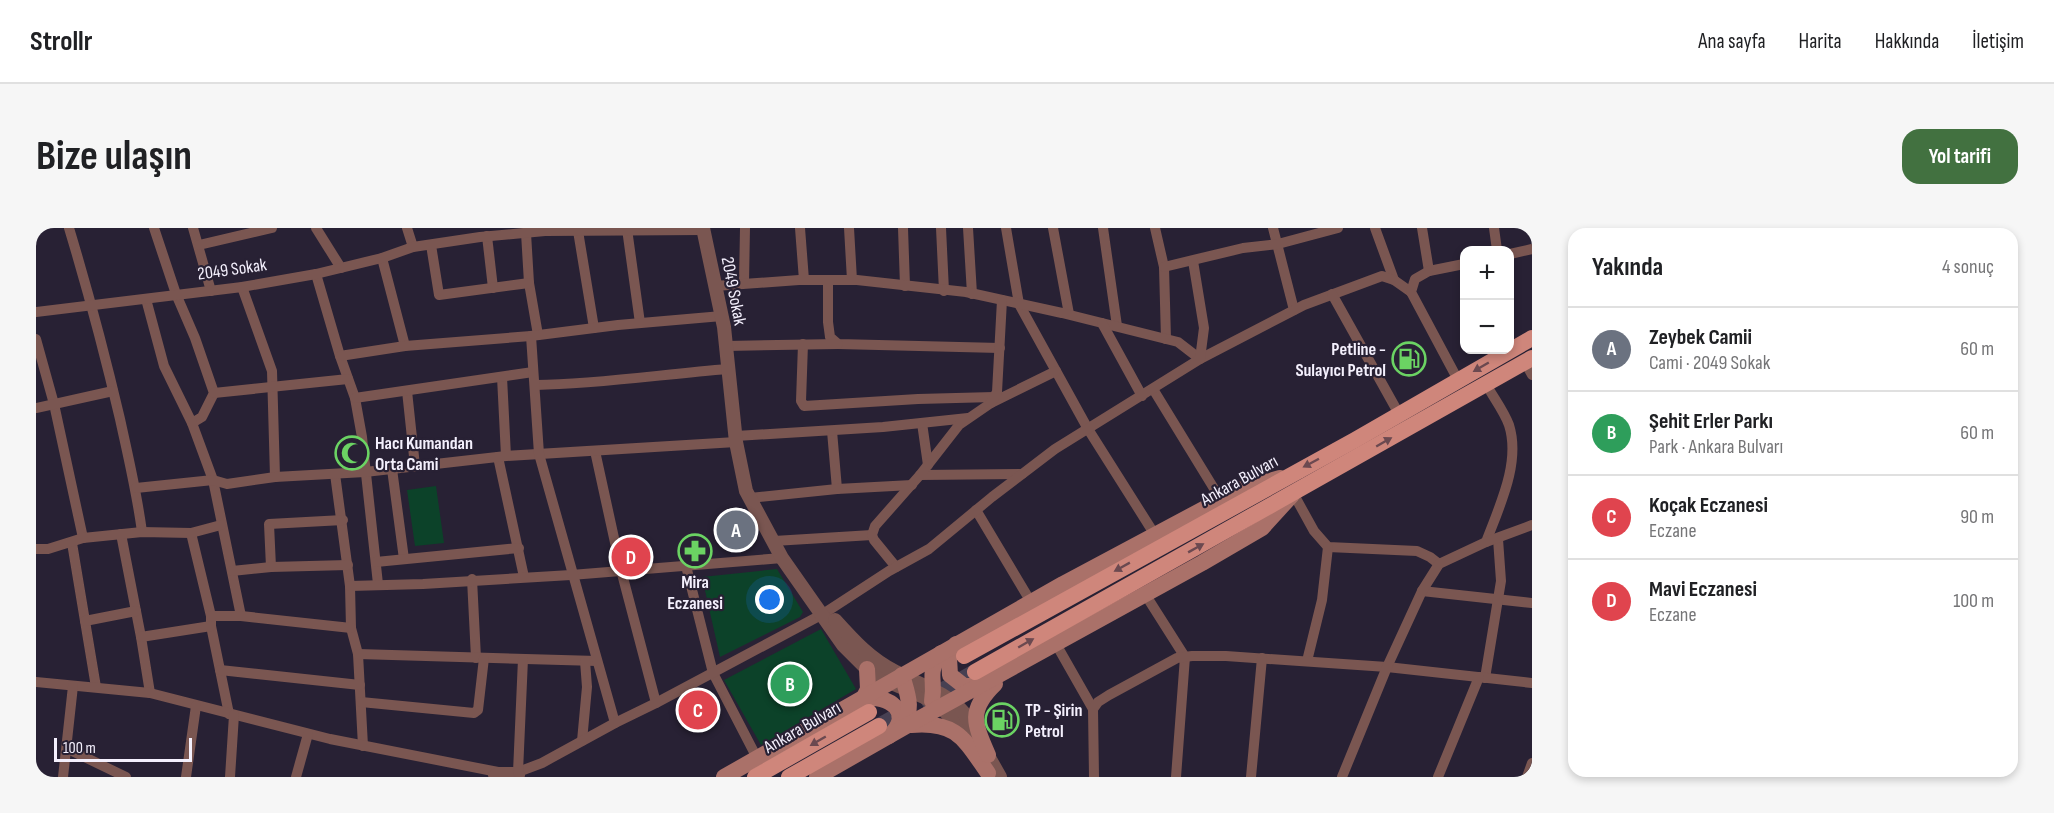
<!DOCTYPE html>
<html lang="tr">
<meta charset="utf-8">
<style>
:root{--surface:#fff;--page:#f6f6f6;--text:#202124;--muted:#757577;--line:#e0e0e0;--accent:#427140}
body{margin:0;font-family:"Sofia Sans Condensed",sans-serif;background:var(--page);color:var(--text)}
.controls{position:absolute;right:18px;top:18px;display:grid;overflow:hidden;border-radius:12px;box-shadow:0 3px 9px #0003}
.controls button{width:54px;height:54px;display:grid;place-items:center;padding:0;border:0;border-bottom:2px solid var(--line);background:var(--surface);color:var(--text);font:30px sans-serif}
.scale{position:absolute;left:18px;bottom:15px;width:138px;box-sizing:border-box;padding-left:6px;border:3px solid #f4f0fd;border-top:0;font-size:16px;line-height:21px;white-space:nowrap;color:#f4f0fd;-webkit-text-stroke:4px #282134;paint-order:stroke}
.you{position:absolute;left:734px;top:372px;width:21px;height:21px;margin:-15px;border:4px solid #fff;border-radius:50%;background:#1a73e8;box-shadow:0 0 0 9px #1a73e833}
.badge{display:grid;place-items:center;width:39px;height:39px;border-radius:50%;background:var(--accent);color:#fff;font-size:20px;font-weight:700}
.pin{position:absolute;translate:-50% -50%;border:3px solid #fff;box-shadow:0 2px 6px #0006}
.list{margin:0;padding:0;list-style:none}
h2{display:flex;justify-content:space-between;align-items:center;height:78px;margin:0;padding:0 24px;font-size:26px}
h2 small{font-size:20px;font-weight:400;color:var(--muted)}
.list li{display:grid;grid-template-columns:39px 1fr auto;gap:18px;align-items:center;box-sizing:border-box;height:84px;padding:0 24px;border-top:2px solid var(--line)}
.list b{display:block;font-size:22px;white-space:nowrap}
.list p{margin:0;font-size:20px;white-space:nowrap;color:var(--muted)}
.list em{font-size:20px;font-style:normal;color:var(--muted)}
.map{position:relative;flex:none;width:1496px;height:549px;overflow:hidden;border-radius:18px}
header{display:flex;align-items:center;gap:36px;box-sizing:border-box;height:84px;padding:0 30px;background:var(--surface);border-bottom:2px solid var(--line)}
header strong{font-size:28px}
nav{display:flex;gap:33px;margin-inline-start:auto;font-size:21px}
.intro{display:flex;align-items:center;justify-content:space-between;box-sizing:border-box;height:144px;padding:0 36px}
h1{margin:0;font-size:42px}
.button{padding:15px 27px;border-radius:18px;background:var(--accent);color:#fff;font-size:21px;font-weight:700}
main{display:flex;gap:36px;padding:0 36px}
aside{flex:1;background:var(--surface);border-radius:18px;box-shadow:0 3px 9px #0003}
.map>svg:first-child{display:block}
</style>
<header>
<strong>Strollr</strong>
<nav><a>Ana sayfa</a><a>Harita</a><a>Hakkında</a><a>İletişim</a></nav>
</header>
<div class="intro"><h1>Bize ulaşın</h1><a class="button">Yol tarifi</a></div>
<main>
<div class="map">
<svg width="1496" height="549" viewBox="0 0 1496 549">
<rect width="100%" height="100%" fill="#282134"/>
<g fill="#0c4229">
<path d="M400 258 408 315 379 318 371 262Z"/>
<path d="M741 341 767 384 764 389 684 429 666 349Z"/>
<path d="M785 401 820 461 725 517 688 452Z"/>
</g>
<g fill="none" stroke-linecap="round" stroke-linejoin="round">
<path stroke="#474052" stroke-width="16" stroke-dasharray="16 8" stroke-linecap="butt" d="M843 498 939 444"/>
<g stroke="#7a5651" stroke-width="10">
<path d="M33 0C52 63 69 127 84 191 92 228 101 265 106 304"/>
<path d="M118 0 140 66 159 110 178 165 166 189 156 195"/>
<path d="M157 0 175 63"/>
<path d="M280 0 305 40"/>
<path d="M371 0 377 19"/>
<path d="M764 0 768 52"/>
<path d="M813 0 816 52"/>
<path d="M867 0 869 58"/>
<path d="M905 0 908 63"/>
<path d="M932 0 936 66"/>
<path d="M970 0 983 76 1052 201 1119 307"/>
<path d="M1017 0 1033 86"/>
<path d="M1067 0 1081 98"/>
<path d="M1119 0 1128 39 1130 111"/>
<path d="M1237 0 1258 82"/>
<path d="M1339 0 1358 52"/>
<path d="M1386 0 1393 43"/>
<path d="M1458 0 1461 22"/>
<path d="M591 1 604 95"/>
<path d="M542 3 558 100"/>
<path d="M490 5 493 55 502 107"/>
<path d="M451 8 457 60"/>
<path d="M163 17 236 0"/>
<path d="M395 17 403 67 493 55"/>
<path d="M1474 26 1496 21"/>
<path d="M346 30 369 118"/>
<path d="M1128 39 1207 20 1242 16 1302 0"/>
<path d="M280 46 304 128 319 170 326 209 342 356"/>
<path d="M792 52V94L794 109 802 116 964 120"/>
<path d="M708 55 709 0"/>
<path d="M679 58 763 52H821L930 64 1026 85 1142 114 1164 131 1268 77 1346 48 1358 52 1375 64"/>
<path d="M206 59 236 143 239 249"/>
<path d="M1296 66 1363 186"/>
<path d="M110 71 128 138 156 195 177 252 205 388"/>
<path d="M0 84 206 59 280 46 346 30 377 19 444 9 509 3 668 2"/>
<path d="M1066 95 1106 168"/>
<path d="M0 111 18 176 47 310"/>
<path d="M767 116 765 173 768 178 882 171 958 169"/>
<path d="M690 118 802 116"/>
<path d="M304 128 369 118 495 108"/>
<path d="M1489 134 1496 147"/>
<path d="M466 149 470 228"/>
<path d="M1422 152 1375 64 1379 51 1393 43 1428 36"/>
<path d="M500 157C564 156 628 146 692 141"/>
<path d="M1117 161 1185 272"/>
<path d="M371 163 379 238"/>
<path d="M178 165 312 151"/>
<path d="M319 170 497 144"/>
<path d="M955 175 1020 143"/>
<path d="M0 180 77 163"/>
<path d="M886 195 892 237"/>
<path d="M796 203 801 261"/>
<path d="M700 208 847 199 932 190"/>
<path d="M559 223 585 342 620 475"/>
<path d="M462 229 488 349"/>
<path d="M356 241 368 331"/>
<path d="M299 246 314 358 315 400 322 426 327 518"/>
<path d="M884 247 986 246"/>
<path d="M100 260 177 252 191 256 239 249 329 244 470 228 700 214"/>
<path d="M1257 265 1278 303 1292 319 1381 323 1394 329 1403 336"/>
<path d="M714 270 801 261 876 257"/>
<path d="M940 282 995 374"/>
<path d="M155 305 175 388V398L193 486"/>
<path d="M85 306 105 409 114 465"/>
<path d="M738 313 836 307"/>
<path d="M1450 314C1463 279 1485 235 1473 197 1468 183 1457 169 1450 156"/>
<path d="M36 315 60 459"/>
<path d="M0 321H12L47 310 106 304 155 305 185 297"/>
<path d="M340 334 483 320"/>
<path d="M650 338 677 445 721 530"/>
<path d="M235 339 233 296 307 292"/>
<path d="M860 339 838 312 836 307 839 298 884 247 923 197 955 175 961 164 966 72"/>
<path d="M196 343 235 339 312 337"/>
<path d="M436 351 440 430"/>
<path d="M314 358 387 356 535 347 746 330"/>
<path d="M1386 363 1496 375"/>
<path d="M1109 366 1149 429 1140 549"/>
<path d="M787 386 853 343 893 321 956 269 1019 221 1164 131 1168 100 1157 33"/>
<path d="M175 388H205L315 400"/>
<path d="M49 393 100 383"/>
<path d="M105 409 175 398"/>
<path d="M1020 416 1057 481"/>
<path d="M322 426 561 433"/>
<path d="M1271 433 1286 372 1292 319"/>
<path d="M184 442 324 457"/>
<path d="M1449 450 1465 353 1462 311"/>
<path d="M0 454 114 465 294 511 462 544"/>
<path d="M325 474 438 485 442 482 448 430"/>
<path d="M579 495 503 226 495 108 582 97 686 88"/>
<path d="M546 513 551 459 549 433"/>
<path d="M32 521 90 549"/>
<path d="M457 547 462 544H482L506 535 579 495 620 475 785 387"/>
<path d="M484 547 482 544 487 431"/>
<path d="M27 549 37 458"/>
<path d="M150 549 160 478"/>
<path d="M194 549 198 487"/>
<path d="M260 549 272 506"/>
<path d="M1058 549 1057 481 1062 474 1073 467 1141 430 1156 428H1190L1351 439 1496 455"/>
<path d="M1215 549 1226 430"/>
<path d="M1306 549 1351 439 1386 363 1403 336 1450 314 1496 297"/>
<path d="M1402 549 1443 449"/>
<path d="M1491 549 1496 535"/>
</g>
<g stroke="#7a5651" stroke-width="14">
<path d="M667 0 688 99 700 214 710 263 746 330 807 417 831 441 849 452 888 469 904 479 915 489 932 512"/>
<path d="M799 392C817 412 835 432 860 444 884 457 910 464 928 485L964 549"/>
</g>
<g stroke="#aa7169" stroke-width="16">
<path d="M920 416 913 430 914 447 928 458H943"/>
<path d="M827 471C853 465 879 486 853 508"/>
<path d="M827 471 832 461 831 441"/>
<path d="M896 473C900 450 890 447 905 425"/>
<path d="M875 497C921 493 928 511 952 545"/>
<path d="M866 500C878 480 872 468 866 447"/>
<path d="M952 527C938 495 932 482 959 456"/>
<path d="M688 549 1027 356 1207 260 1244 250"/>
<path d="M781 549 879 493 1166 335 1226 300 1256 267"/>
</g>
<g stroke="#cf867b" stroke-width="16">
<path d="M928 428 1319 212 1496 110"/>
<path d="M939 444 1496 130"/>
<path d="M719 549 833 484"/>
<path d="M753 549 843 498"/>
</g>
</g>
<defs><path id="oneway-solid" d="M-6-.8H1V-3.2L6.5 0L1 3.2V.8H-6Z" transform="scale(1.5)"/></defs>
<g fill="#6b4950">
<use href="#oneway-solid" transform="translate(1445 139) rotate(150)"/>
<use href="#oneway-solid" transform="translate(1348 214) rotate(-30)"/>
<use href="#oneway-solid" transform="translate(1275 235) rotate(152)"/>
<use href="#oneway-solid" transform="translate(1160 320) rotate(-29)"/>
<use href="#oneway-solid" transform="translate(1086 339) rotate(151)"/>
<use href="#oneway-solid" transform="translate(990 415) rotate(-30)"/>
<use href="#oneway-solid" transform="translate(782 513) rotate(150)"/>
</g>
<defs>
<symbol id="fuel-ring" viewBox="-11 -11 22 22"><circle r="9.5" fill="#282134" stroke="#6bd363" stroke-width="1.5"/><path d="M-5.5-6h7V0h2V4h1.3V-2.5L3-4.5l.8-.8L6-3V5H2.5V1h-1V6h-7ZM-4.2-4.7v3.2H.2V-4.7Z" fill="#6bd363"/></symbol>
<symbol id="mosque-ring" viewBox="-11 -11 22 22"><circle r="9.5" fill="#282134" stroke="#6bd363" stroke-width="1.5"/><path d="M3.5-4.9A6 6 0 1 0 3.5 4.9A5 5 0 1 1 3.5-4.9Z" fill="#6bd363"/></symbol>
<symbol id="pharmacy-ring" viewBox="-11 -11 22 22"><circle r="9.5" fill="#282134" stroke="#6bd363" stroke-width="1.5"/><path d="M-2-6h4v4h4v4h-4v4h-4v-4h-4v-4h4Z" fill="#6bd363"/></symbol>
</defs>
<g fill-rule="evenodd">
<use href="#fuel-ring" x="1354" y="112" width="38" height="38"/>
<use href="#mosque-ring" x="297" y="206" width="38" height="38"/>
<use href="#pharmacy-ring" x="640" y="304" width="38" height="38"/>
<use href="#fuel-ring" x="947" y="473" width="38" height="38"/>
</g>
<g text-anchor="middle" stroke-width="4.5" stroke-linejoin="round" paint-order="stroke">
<g font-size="18" fill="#f4f0fd" stroke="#282134">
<text transform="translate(196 41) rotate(-8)" y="6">2049 Sokak</text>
<text transform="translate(698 63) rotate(79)" y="6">2049 Sokak</text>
<text transform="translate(1203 252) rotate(-29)" y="6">Ankara Bulvarı</text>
<text transform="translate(766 499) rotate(-30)" y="6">Ankara Bulvarı</text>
</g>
<g font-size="18" font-weight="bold" fill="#f4f0fd" stroke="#282134" text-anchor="start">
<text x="1350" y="127" text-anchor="end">Petline -<tspan x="1350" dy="21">Sulayıcı Petrol</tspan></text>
<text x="339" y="221">Hacı Kumandan<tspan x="339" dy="21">Orta Cami</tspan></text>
<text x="659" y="360" text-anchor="middle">Mira<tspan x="659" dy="21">Eczanesi</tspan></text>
<text x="989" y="488">TP - Şirin<tspan x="989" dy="21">Petrol</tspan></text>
</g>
</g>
</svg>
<div class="controls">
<button>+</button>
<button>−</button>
</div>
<div class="scale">100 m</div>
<div class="you"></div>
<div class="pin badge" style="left:700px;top:302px;background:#6b7280">A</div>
<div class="pin badge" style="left:754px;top:456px;background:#2e9e5b">B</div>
<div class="pin badge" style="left:662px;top:482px;background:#e0444e">C</div>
<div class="pin badge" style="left:595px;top:329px;background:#e0444e">D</div>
</div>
<aside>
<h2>Yakında<small>4 sonuç</small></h2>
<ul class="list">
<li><span class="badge" style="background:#6b7280">A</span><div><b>Zeybek Camii</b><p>Cami · 2049 Sokak</p></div><em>60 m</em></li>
<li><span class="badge" style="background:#2e9e5b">B</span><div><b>Şehit Erler Parkı</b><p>Park · Ankara Bulvarı</p></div><em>60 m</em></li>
<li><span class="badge" style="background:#e0444e">C</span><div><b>Koçak Eczanesi</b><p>Eczane</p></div><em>90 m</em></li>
<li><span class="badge" style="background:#e0444e">D</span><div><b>Mavi Eczanesi</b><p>Eczane</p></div><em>100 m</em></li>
</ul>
</aside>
</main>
